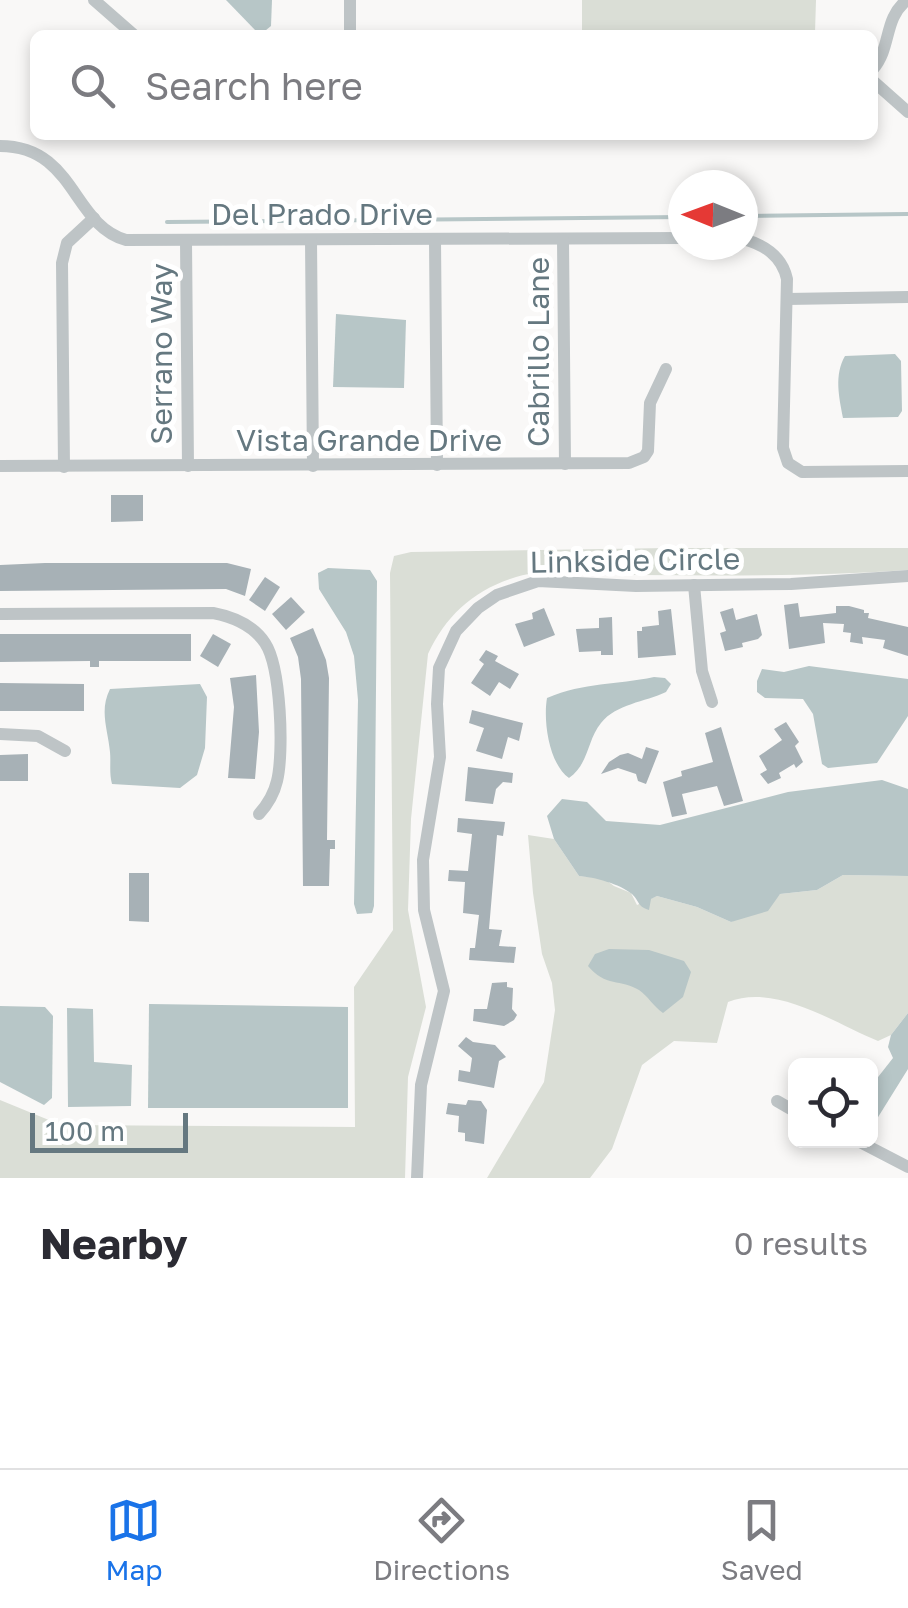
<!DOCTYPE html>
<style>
:root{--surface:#fff;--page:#f2f2f3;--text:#2b2b33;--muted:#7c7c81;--line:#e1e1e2;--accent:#1a73e8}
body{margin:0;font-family:"Golos Text",sans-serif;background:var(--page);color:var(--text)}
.controls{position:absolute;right:30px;bottom:30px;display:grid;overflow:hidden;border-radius:15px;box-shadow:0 5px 15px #0003}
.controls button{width:90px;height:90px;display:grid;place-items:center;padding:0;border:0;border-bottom:2px solid var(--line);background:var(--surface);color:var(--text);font:50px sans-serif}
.compass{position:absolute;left:668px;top:170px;width:90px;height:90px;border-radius:50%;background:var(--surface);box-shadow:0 5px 15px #0003;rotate:271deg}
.scale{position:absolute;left:30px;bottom:25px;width:158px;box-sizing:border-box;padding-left:10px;border:5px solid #657880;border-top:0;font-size:28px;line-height:35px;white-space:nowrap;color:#657880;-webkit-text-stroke:8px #fff;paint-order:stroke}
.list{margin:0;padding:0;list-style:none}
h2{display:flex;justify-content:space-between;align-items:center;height:130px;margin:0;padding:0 40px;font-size:42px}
h2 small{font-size:32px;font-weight:400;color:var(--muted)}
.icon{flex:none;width:55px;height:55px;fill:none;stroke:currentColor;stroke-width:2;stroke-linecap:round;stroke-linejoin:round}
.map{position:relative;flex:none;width:908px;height:1178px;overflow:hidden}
.search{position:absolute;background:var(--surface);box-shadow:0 5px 15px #0003;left:30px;right:30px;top:30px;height:110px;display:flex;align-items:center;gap:25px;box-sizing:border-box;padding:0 35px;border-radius:15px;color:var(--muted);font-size:38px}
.sheet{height:290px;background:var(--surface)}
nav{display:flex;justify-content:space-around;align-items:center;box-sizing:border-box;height:140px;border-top:2px solid var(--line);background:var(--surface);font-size:28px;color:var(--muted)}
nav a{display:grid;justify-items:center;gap:5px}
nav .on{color:var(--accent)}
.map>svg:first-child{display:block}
</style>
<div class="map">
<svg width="908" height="1178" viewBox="0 0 908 1178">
<rect width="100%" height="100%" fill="#f9f8f7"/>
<g fill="#daded6">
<path d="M582 0H816L815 32 811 35H582Z"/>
<path d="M667 548H908V570C819 576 729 576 640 575 599 575 549 565 510 579 472 592 445 617 428 654L411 819 408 910 426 1007 408 1077 405 1178H0V1100L61 1125 355 1127 354 987 393 930 390 573 394 556 411 552Z"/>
<path d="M528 835 554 839 579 876 602 877 614 886 631 893 637 905 657 896 697 907 731 922 780 894 817 890 843 875 908 876V1013L891 1035 878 1041C834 1023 776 983 728 1002L717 1043 674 1041 642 1065 612 1149 590 1178H487L544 1082 555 1010 552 983 542 954 533 893Z"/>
</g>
<g fill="#b7c6c7">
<path d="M226 0H272L271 26 260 35Z"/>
<path d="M336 314 406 320 404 388 333 387Z"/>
<path d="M895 354 901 361 902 411 898 417 843 418C839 397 834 375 845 356Z"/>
<path d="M328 568 370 570 377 581 374 906 372 913 357 914 354 904 358 700 354 656 346 632 319 589 318 573Z"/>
<path d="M809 666 908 679V716L877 763 828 768 822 764 813 714 803 699 765 698 757 692V681L762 669 784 672Z"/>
<path d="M654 677 665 678 671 684 666 692C645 702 616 704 601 723 587 740 589 764 569 778 549 764 543 721 547 698 585 682 616 685 654 677Z"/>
<path d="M200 684 207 697 205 748 197 775 180 788 112 784C109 773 111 763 110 752 108 729 99 711 110 689Z"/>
<path d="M882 780 908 789V876L843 875 817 890 780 894 768 911 731 922 697 907 657 896 651 899 649 910C637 906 640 902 632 894 620 884 594 877 579 876L554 839 547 816 562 799 587 802 606 821 660 825 788 792Z"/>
<path d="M609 949 649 950 684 961 691 972 683 997 663 1013C653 1006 648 996 639 990 621 979 605 987 588 966L595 954Z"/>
<path d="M149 1004 348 1007V1108H148Z"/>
<path d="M0 1006 45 1007 53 1016 52 1098 44 1105 0 1082Z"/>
<path d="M67 1008 93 1009 94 1062 132 1065 131 1106 68 1107Z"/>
<path d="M908 1013V1069L875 1122 871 1117V1086L893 1058 888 1047 891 1035Z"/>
</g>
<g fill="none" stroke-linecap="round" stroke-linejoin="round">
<g stroke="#b7c6c7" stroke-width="4">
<path d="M743 216 908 214"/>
<path d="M167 222 683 217"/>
</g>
</g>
<g fill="#a7b1b6">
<path d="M111 495H143V521L111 522Z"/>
<path d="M45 563H227L251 569 245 596 226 589 0 591V565Z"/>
<path d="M265 577 280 587 265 611 249 600Z"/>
<path d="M291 597 305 612 286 630 272 614Z"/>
<path d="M798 603 800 617 836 613V606H849L864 610V613H869L868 618 908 627V656L883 648 885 640 862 637 863 644 850 642 851 633 843 632 844 624 823 623 825 643 789 649 784 605Z"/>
<path d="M544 608 555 635 524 647 515 624 533 619 532 613Z"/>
<path d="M733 608 736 620 757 614 762 635 758 639 742 643 743 647 725 651 720 633 726 631 720 612Z"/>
<path d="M671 609 676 655 638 658 637 631H642V627L659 625 658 611Z"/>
<path d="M612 617 613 655H601V651L579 652 576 629 599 628V618Z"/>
<path d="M313 628 326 660 329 678 327 840H335V849H330L329 886H303L301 679 298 657 290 638Z"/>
<path d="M0 634H191V661H99V667H90V661L0 662Z"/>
<path d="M213 634 231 644 218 667 200 656Z"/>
<path d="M486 650 498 656 495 661 519 674 510 689 499 682 490 696 471 683 484 664 479 660Z"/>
<path d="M256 675 259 732 255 779 228 778 234 707 230 678Z"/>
<path d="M0 683 84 684V711H0Z"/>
<path d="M472 710 523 723 519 741 508 737 502 759 476 751 484 728 469 723Z"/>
<path d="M786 722 799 742 795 746 803 762 796 768 794 764 779 773 781 778 768 784 760 774 767 770 759 756 782 740 774 729Z"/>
<path d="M721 727 743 801 724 806 717 786 682 794 687 814 672 817 663 782 682 776 681 771 713 762 705 733Z"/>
<path d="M646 747 659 751 646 784 638 781 636 774 618 768 601 774 609 762 620 755 628 753 642 759Z"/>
<path d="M28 754V781H0V755Z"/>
<path d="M468 767 513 773 512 783 503 782 496 789 493 804 465 801Z"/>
<path d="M458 818 505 822 503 836 497 835 489 929 502 930 499 946 516 947 514 963 469 960 470 948H475L479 915 463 913 465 882 448 881 449 870 468 871 472 834 457 832Z"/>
<path d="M129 873H149V922L129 921Z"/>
<path d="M507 982V987L513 988 512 1009 517 1015 514 1020 504 1026 473 1021 474 1009H487L492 983Z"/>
<path d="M466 1037 473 1042 495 1045 506 1057 499 1061 494 1088 458 1081 459 1070 470 1072 472 1058 458 1046Z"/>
<path d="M468 1100 481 1101 487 1110 484 1144 465 1141V1133L458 1132 459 1116 446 1114 448 1103 466 1105Z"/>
</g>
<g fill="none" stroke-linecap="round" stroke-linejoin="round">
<g stroke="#bec4c6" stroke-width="12">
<path d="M94 0 134 35"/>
<path d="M350 0V35"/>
<path d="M873 69C892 47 883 19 907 0"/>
<path d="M873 81 908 112"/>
<path d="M0 146C75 146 72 225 126 240L683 238"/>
<path d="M563 239 565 464"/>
<path d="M743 239C765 245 782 256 787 279L783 448 788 463 802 472 908 471"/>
<path d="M311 240 313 466"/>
<path d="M435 240 437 465"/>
<path d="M186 241 188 466"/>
<path d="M787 299 908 297"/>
<path d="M0 466 629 463 644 457 648 451 650 403 666 369"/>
<path d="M64 467 62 263 67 243 94 218"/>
<path d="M694 585 702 671 712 702"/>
<path d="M0 614 213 613C234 617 253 625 265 643 281 667 284 753 277 781 274 794 268 804 259 814"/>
<path d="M0 734 38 736 65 751"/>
<path d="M777 1101 796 1112"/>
<path d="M856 1140 908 1167"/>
<path d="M417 1178 421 1085 444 991 424 910 423 860 440 757 437 704 439 668 456 631 478 608 497 595 538 581 636 586 791 584 908 576"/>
</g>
</g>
<g text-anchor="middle" stroke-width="10" stroke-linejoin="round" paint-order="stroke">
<g font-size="30" fill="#657880" stroke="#fff">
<text x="322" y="225">Del Prado Drive</text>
<text transform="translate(539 352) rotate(-90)" y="10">Cabrillo Lane</text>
<text transform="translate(162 354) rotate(-90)" y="10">Serrano Way</text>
<text x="369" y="451">Vista Grande Drive</text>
<text transform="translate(635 561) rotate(-1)" y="10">Linkside Circle</text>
</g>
</g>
</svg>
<div class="controls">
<button><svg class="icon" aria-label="locate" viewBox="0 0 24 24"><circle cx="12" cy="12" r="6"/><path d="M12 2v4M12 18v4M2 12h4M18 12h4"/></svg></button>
</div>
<svg class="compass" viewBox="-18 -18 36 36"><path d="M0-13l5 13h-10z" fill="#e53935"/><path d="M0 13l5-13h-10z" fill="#7c7c81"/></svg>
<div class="scale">100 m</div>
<div class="search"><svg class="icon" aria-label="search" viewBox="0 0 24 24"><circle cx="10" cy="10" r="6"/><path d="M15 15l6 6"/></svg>Search here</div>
</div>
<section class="sheet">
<h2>Nearby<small>0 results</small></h2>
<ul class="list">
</ul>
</section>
<nav>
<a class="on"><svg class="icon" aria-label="map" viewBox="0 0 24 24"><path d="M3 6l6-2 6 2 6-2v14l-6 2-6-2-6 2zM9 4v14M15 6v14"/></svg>Map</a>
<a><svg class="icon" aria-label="directions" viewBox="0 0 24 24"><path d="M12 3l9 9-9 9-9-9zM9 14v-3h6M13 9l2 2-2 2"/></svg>Directions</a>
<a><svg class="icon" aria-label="saved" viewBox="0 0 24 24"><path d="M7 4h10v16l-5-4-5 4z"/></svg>Saved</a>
</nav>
